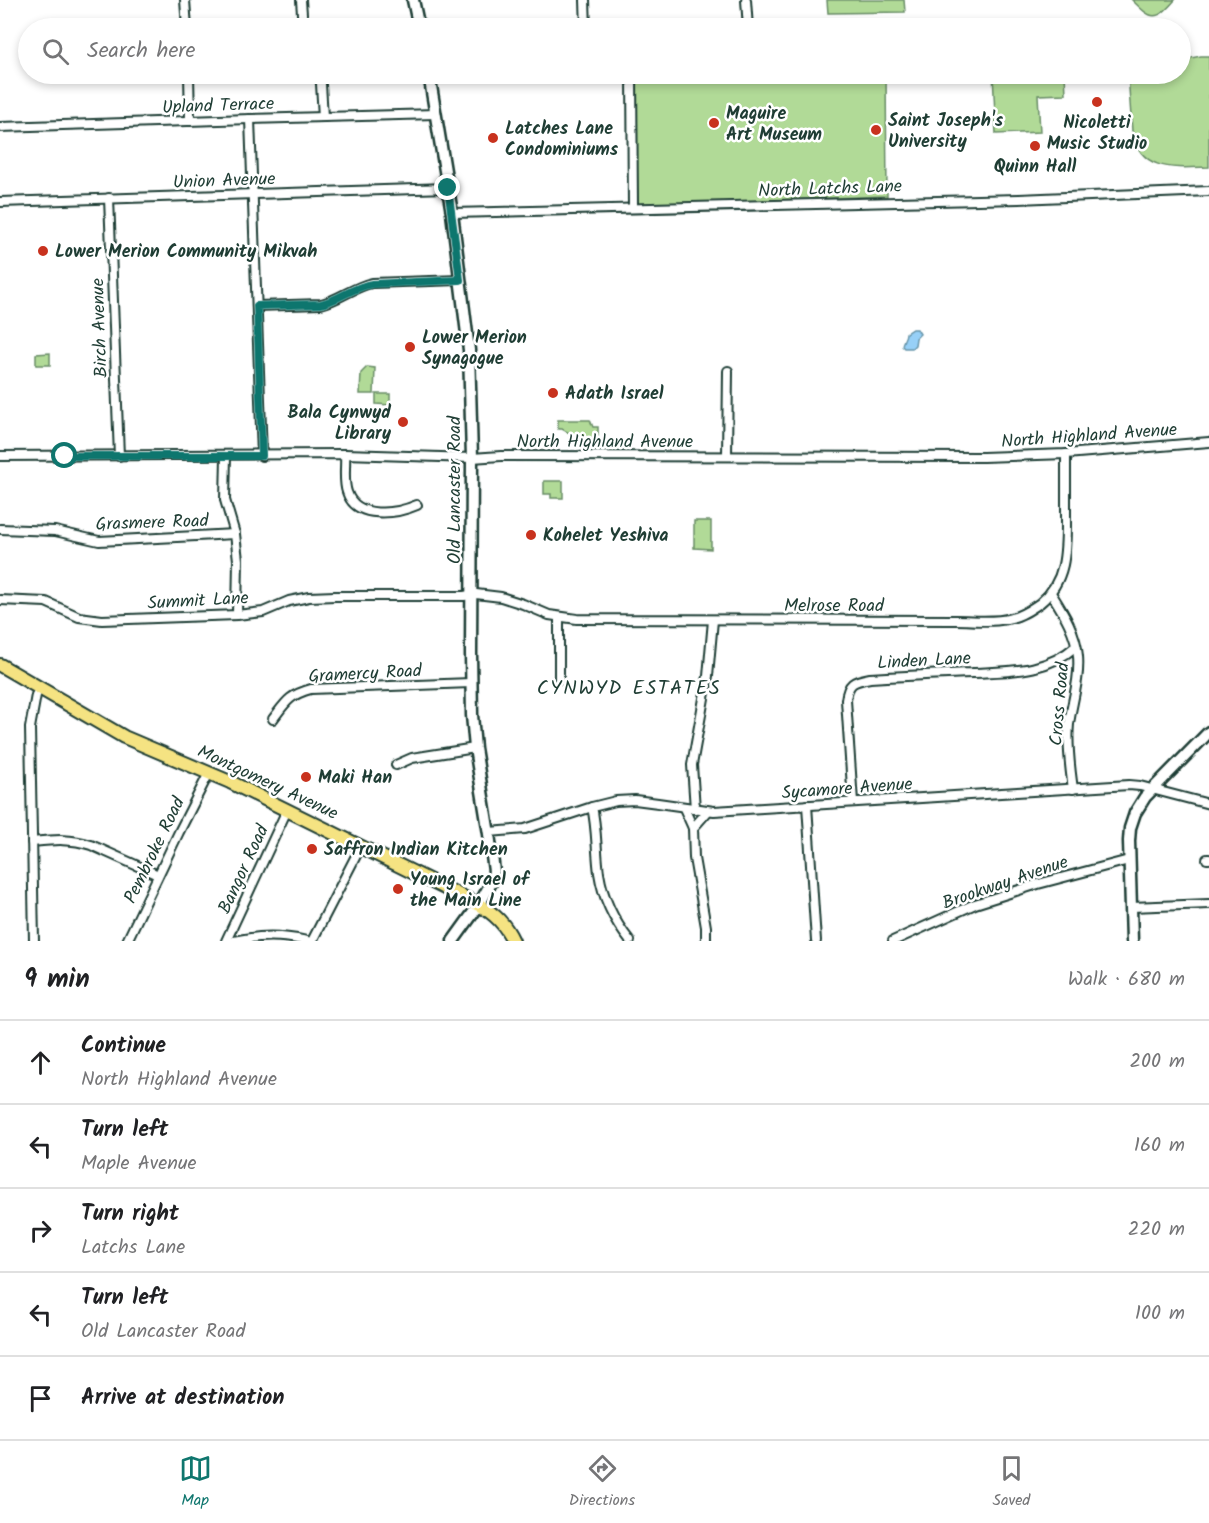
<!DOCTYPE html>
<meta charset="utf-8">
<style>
:root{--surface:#fff;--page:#f2f2f2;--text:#202124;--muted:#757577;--line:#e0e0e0;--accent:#0f766e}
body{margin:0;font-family:Kalam,sans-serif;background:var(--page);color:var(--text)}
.stop{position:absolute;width:18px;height:18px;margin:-14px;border:4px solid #0f766e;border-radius:50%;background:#fff}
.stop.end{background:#0f766e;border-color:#fff;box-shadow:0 2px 6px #0008}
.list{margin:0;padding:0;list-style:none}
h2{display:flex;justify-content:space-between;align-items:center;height:78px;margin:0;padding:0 24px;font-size:26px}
h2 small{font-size:20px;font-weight:400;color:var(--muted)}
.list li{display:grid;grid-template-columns:39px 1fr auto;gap:18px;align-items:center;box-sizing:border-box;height:84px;padding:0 24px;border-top:2px solid var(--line)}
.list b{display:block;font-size:22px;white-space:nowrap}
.list p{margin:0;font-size:20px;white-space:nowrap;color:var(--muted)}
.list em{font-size:20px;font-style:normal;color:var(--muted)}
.icon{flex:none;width:33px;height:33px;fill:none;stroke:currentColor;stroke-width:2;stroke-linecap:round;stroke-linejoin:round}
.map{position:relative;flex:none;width:1209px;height:941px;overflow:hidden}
.search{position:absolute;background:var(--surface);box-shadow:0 3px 9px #0003;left:18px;right:18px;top:18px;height:66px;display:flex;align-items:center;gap:15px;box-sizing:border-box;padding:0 21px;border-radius:33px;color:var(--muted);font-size:22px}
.sheet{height:498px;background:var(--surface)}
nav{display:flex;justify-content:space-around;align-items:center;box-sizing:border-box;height:84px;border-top:2px solid var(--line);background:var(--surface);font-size:16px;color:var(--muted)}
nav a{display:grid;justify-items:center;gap:3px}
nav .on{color:var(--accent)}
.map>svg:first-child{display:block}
</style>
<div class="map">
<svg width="1209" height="941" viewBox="0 0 1209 941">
<rect width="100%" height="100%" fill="#fff"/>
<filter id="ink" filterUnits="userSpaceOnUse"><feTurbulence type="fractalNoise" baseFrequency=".0167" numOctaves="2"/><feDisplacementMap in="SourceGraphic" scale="12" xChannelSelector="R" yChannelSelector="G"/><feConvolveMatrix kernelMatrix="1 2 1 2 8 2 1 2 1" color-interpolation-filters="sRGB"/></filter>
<g filter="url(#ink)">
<g fill="#b1da97" stroke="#688c66" stroke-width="1.5">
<path d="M827 0H904L905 12 828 13Z"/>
<path d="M1132 0H1175C1156 22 1152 20 1132 0Z"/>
<path d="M1201 56H1209V167C1176 168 1140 173 1132 131L1128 74H1180L1181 60Z"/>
<path d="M635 74H886L887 196 638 205Z"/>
<path d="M993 74H1065L1066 94 1038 95 1040 132 996 134Z"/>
<path d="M50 353V365H36V354Z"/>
<path d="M367 367 375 368 374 394H360L361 373Z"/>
<path d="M376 394H390V405L376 404Z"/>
<path d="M558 420H590L593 427H598V441H581L579 439H572L571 434 562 429H558Z"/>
<path d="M544 481H563V498H551V494H544Z"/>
<path d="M694 521H711V549L694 548Z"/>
</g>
<path fill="#97d0f7" stroke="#6795a9" stroke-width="1.5" d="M912 329H917L920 334 916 338 915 345 912 348H904L902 346C902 341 906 338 906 333Z"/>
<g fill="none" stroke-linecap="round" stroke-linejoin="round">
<defs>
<g id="street">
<path d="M185 0 187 28"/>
<path d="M301 0 303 28"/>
<path d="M585 0 586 28"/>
<path d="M746 0 748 28"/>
<path d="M189 74 190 121"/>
<path d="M319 74 321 84 323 117"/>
<path d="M632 74 633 208"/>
<path d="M250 119 262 456"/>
<path d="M0 127 250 119 436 114"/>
<path d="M109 198 119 456"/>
<path d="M0 202 448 188"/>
<path d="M452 213 1019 199 1209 191"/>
<path d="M257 306 321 304C339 300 353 287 372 283L460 280"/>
<path d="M345 454C346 466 343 481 347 492 356 520 396 514 417 505"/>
<path d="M0 456 345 454 472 458 501 456 983 457 1066 454 1209 442"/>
<path d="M226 456 225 500 235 534 238 560 237 615"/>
<path d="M727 456 728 371"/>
<path d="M0 529 55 531 99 541 235 534"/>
<path d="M1051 593C1063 612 1076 632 1078 656 1080 679 1072 702 1069 724 1067 745 1070 768 1073 789"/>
<path d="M0 600 46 602 79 617 102 620 237 615 263 612 289 601 309 597 335 596H464L476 594 501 597 523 604 549 615 577 619 956 620C974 620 994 623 1011 618 1022 616 1031 609 1040 603 1068 580 1066 547 1066 514 1066 494 1066 474 1066 454"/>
<path d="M559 679V618"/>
<path d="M273 719C286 702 289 695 311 689L471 683"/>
<path d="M396 765 412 758 475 748"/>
<path d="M853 802 846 700C848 683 853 681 870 678 904 676 938 674 972 673 1010 671 1046 673 1076 646"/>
<path d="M807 805 816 941"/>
<path d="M592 807C597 828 596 851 599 873 603 899 614 921 630 941"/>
<path d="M684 808 693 828 694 858 706 927V941"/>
<path d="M695 809 692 765 708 676 713 620"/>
<path d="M693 828 708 811"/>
<path d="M489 832 525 829 592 807 616 801 635 800 658 803 714 811 1129 785 1140 786 1209 804"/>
<path d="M32 842C53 840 70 838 91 845L158 875"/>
<path d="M1207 859H1209"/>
<path d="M1131 907 1209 904"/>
<path d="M34 941 30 728 36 695 40 688"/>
<path d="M127 941 179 832 209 773"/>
<path d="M226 941 287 810"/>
<path d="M234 941C261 935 280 935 307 941"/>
<path d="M312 941 361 846"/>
<path d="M893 941 975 904 1038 884 1129 860"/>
</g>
<g id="secondary">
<path d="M413 0 419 28"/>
<path d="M429 74 452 213 469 350 472 458 471 654 472 715 475 748 489 834 494 871 491 883 479 905 453 941"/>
<path d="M1132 941 1129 841 1130 828 1135 813 1145 797 1209 732"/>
</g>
<path id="primary" d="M0 665 124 737 230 782 479 905C495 914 505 924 513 941"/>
</defs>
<use href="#street" stroke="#1f3d34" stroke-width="12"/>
<use href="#secondary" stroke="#1f3d34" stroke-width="15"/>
<use href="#primary" stroke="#1f3d34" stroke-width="16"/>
<use href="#street" stroke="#fff" stroke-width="8"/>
<use href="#secondary" stroke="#fff" stroke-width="10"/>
<use href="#primary" stroke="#f5e382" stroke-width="12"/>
</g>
</g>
<g fill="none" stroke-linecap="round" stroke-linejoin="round" filter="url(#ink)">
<path stroke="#0f766e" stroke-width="8" d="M65 456H262L257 306 321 304C339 300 353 287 372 284L460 280 448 188"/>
</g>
<g fill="#c8321e" stroke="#fff" stroke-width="2">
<circle cx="1097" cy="102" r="6"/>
<circle cx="714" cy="123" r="6"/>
<circle cx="876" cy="130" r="6"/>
<circle cx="493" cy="138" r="6"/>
<circle cx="1035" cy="146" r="6"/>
<circle cx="43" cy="251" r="6"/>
<circle cx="410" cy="347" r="6"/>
<circle cx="553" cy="393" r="6"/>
<circle cx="403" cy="422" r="6"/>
<circle cx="531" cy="535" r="6"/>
<circle cx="306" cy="777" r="6"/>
<circle cx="312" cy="849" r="6"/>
<circle cx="398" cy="889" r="6"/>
</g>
<g text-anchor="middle" stroke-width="5" stroke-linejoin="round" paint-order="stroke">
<g font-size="18" fill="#1f3d34" stroke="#fff">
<text transform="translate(218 105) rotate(-2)" y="6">Upland Terrace</text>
<text transform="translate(224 180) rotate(-2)" y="6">Union Avenue</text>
<text transform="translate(830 188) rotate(-2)" y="6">North Latchs Lane</text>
<text transform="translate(99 328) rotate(-92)" y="6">Birch Avenue</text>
<text transform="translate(1089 435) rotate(-4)" y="6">North Highland Avenue</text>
<text x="605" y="447">North Highland Avenue</text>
<text transform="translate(454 490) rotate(-90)" y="6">Old Lancaster Road</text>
<text transform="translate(152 522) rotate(-2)" y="6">Grasmere Road</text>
<text transform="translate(198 600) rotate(-3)" y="6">Summit Lane</text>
<text x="834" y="611">Melrose Road</text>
<text transform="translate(924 660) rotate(-3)" y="6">Linden Lane</text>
<text transform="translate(365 673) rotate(-3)" y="6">Gramercy Road</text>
<text transform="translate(1059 704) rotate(-85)" y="6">Cross Road</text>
<text transform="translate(268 782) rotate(25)" y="6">Montgomery Avenue</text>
<text transform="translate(847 788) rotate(-4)" y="6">Sycamore Avenue</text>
<text transform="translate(154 850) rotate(-64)" y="6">Pembroke Road</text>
<text transform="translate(243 869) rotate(-65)" y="6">Bangor Road</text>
<text transform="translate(1005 882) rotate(-19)" y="6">Brookway Avenue</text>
</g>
<g font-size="18" font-weight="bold" fill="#1f3d34" stroke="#fff" text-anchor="start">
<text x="726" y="119">Maguire<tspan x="726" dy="21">Art Museum</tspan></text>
<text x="888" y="126">Saint Joseph's<tspan x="888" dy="21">University</tspan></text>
<text x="1097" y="128" text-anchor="middle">Nicoletti<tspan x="1097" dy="21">Music Studio</tspan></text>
<text x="505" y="134">Latches Lane<tspan x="505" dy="21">Condominiums</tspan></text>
<text x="1035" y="172" text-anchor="middle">Quinn Hall</text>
<text x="55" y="257">Lower Merion Community Mikvah</text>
<text x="422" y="343">Lower Merion<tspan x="422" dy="21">Synagogue</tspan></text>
<text x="565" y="399">Adath Israel</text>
<text x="391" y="418" text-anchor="end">Bala Cynwyd<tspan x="391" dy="21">Library</tspan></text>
<text x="543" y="541">Kohelet Yeshiva</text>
<text x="318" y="783">Maki Han</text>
<text x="324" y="855">Saffron Indian Kitchen</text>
<text x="410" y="885">Young Israel of<tspan x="410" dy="21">the Main Line</tspan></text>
</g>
<g font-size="20" letter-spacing="1.5" fill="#1f3d34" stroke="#fff">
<text x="629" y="694">CYNWYD ESTATES</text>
</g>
</g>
</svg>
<div class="stop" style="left:65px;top:456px"></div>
<div class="stop end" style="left:448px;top:188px"></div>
<div class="search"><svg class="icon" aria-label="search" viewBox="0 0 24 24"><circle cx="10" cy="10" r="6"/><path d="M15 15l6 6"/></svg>Search here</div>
</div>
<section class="sheet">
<h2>9 min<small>Walk · 680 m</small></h2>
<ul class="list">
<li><svg class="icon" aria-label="ahead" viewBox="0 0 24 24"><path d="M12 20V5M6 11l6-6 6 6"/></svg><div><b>Continue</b><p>North Highland Avenue</p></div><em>200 m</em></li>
<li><svg class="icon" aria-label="left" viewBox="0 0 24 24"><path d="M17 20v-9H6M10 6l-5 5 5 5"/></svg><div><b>Turn left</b><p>Maple Avenue</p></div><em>160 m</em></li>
<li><svg class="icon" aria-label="right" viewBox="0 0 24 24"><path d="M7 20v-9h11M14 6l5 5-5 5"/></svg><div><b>Turn right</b><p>Latchs Lane</p></div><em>220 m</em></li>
<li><svg class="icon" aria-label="left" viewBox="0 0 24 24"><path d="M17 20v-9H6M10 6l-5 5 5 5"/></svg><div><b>Turn left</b><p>Old Lancaster Road</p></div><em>100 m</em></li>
<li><svg class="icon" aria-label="arrive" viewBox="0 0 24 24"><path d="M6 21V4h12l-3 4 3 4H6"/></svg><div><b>Arrive at destination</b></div></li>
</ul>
</section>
<nav>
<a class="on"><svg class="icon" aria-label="map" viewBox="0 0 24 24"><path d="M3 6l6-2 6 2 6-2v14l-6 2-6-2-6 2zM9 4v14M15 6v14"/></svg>Map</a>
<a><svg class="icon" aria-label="directions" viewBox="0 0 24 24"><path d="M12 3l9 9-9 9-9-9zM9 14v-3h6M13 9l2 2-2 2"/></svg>Directions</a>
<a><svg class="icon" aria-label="saved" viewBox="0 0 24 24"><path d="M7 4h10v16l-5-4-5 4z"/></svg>Saved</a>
</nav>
